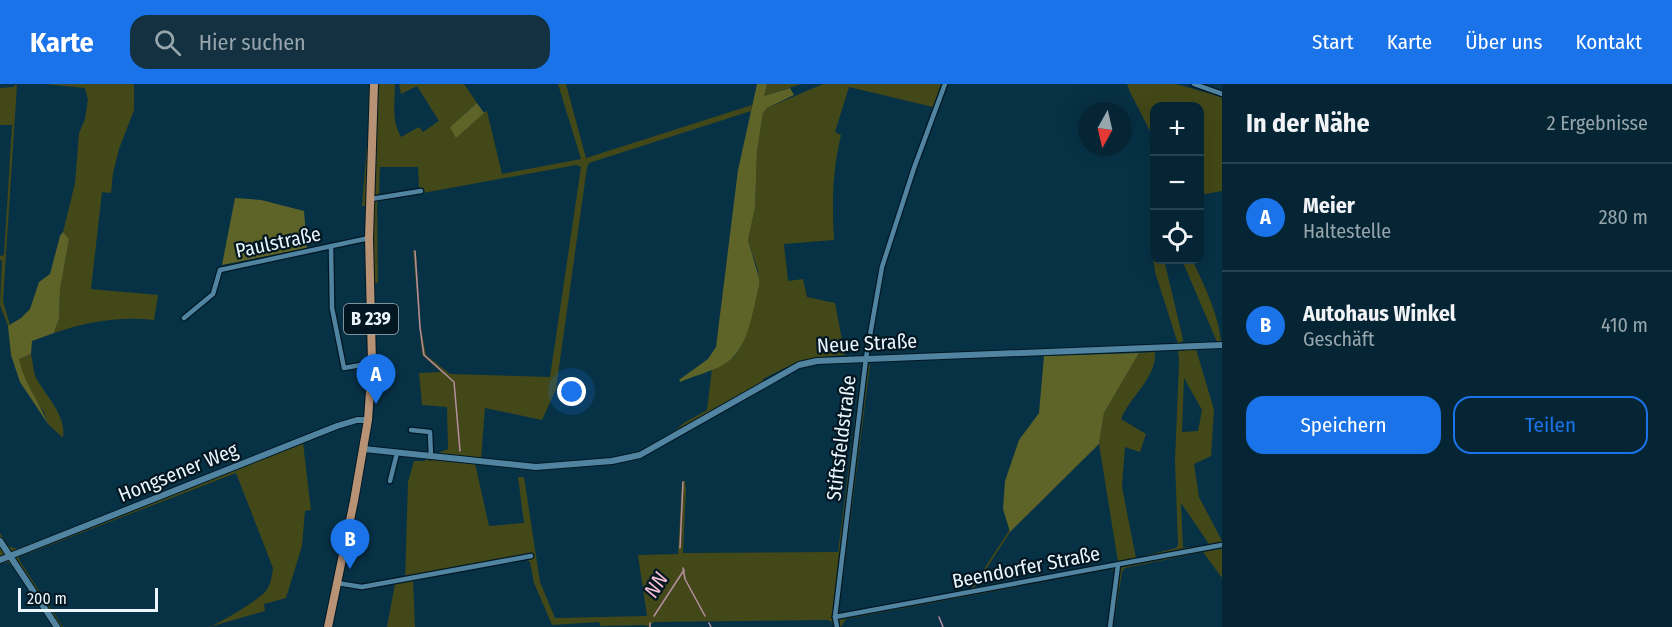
<!DOCTYPE html>
<html lang="de">
<meta charset="utf-8">
<style>
:root{--surface:#052534;--page:#133140;--text:#f1f3f6;--muted:#97a5ac;--line:#26424f;--accent:#1a73e8}
body{margin:0;font-family:"Fira Sans Condensed",sans-serif;background:var(--page);color:var(--text)}
.controls{position:absolute;right:18px;top:18px;display:grid;overflow:hidden;border-radius:12px;box-shadow:0 6px 24px #0002}
.controls button{width:54px;height:54px;display:grid;place-items:center;padding:0;border:0;border-bottom:2px solid var(--line);background:var(--surface);color:var(--text);font:30px sans-serif}
.compass{position:absolute;left:1078px;top:18px;width:54px;height:54px;border-radius:50%;background:var(--surface);box-shadow:0 6px 24px #0002;rotate:188deg}
.scale{position:absolute;left:18px;bottom:15px;width:140px;box-sizing:border-box;padding-left:6px;border:3px solid #ebf5fc;border-top:0;font-size:16px;line-height:21px;white-space:nowrap;color:#ebf5fc;-webkit-text-stroke:4px #031722;paint-order:stroke}
.you{position:absolute;left:572px;top:308px;width:21px;height:21px;margin:-15px;border:4px solid #fff;border-radius:50%;background:#1a73e8;box-shadow:0 0 0 9px #1a73e833}
.badge{display:grid;place-items:center;width:39px;height:39px;border-radius:50%;background:var(--accent);color:#fff;font-size:20px;font-weight:700}
.pin{position:absolute;translate:-50% -50px;filter:drop-shadow(0 2px 3px #0008)}
.pin::after{content:'';position:absolute;top:32px;width:21px;height:18px;background:inherit;clip-path:polygon(0 0,100% 0,50% 100%)}
.list{margin:0;padding:0;list-style:none}
h2{display:flex;justify-content:space-between;align-items:center;height:78px;margin:0;padding:0 24px;font-size:26px}
h2 small{font-size:20px;font-weight:400;color:var(--muted)}
.list li{display:grid;grid-template-columns:39px 1fr auto;gap:18px;align-items:center;box-sizing:border-box;height:108px;padding:0 24px;border-top:2px solid var(--line)}
.list b{display:block;font-size:22px;white-space:nowrap}
.list p{margin:0;font-size:20px;white-space:nowrap;color:var(--muted)}
.list em{font-size:20px;font-style:normal;color:var(--muted)}
.actions{display:flex;gap:12px;padding:18px 24px}
.actions a{flex:1;padding:14px 0;border:2px solid var(--accent);border-radius:18px;text-align:center;font-size:21px;color:var(--accent)}
.actions .main{background:var(--accent);color:#fff}
.icon{flex:none;width:33px;height:33px;fill:none;stroke:currentColor;stroke-width:2;stroke-linecap:round;stroke-linejoin:round}
.map{position:relative;flex:none;width:1222px;height:543px;overflow:hidden}
header{display:flex;align-items:center;gap:36px;box-sizing:border-box;height:84px;padding:0 30px;background:var(--accent);color:#fff}
header strong{font-size:28px}
nav{display:flex;gap:33px;margin-inline-start:auto;font-size:21px}
.search{width:420px;height:54px;background:var(--page);display:flex;align-items:center;gap:15px;box-sizing:border-box;padding:0 21px;border-radius:18px;color:var(--muted);font-size:22px}
main{display:flex}
aside{flex:1;background:var(--surface)}
.map>svg:first-child{display:block}
</style>
<header>
<strong>Karte</strong>
<div class="search"><svg class="icon" aria-label="search" viewBox="0 0 24 24"><circle cx="10" cy="10" r="6"/><path d="M15 15l6 6"/></svg>Hier suchen</div>
<nav><a>Start</a><a>Karte</a><a>Über uns</a><a>Kontakt</a></nav>
</header>
<main>
<div class="map">
<svg width="1222" height="543" viewBox="0 0 1222 543">
<rect width="100%" height="100%" fill="#073145"/>
<g fill="#434818" fill-rule="evenodd">
<path d="M43 0H134V26L119 65 113 89 111 109 102 108 91 205 158 211 154 236C120 232 86 238 54 249L59 235 60 206 69 155 63 148 75 99 79 49 85 35 88 16 85 4Z"/>
<path d="M369 0H395C395 19 391 36 401 53L419 43 423 48 439 37 417 2 401 10 399 0H464L477 19 450 43 487 27 502 90 581 75 558 0H566L586 74 752 21 751 27 589 79 587 83 556 305 542 336 485 324 481 376 436 370 448 365 447 323 422 321 419 289 441 288 422 271 413 166 416 167 421 243 426 271 450 290 550 293 581 83 576 81 379 117 377 119 378 199H365L367 122H362L368 48ZM380 83H418L419 103 421 105 379 112Z"/>
<path d="M767 0H801L764 12Z"/>
<path d="M823 0H941L933 23 849 3 835 48 841 51C832 90 832 116 834 156L784 160 788 197 803 195 807 213 835 219 845 271C808 273 796 278 763 295L764 298 666 354 684 339 707 326 712 285 724 280 735 272 742 261 759 202 758 187 748 156 755 124 757 68 763 29 767 24Z"/>
<path d="M1127 0H1176L1222 13V107L1200 111V22H1154V55L1130 8Z"/>
<path d="M14 1H17L3 217 10 241 8 242 0 221 2 176H0V172L4 171 12 41H0V4L14 3Z"/>
<path d="M1154 138V176H1164L1182 251 1183 257 1178 260 1155 188 1152 166Z"/>
<path d="M1182 176H1192C1204 200 1218 230 1221 257L1217 258Z"/>
<path d="M1196 265 1214 326 1211 372 1194 380 1199 413 1222 457V494L1203 468 1125 484 1122 488 1113 543H1107L1115 487 1112 485 846 535 841 543H834L832 538 828 536 654 538 650 541 651 543 644 541 600 542 599 538 552 541 534 499 530 478 526 475 413 495 415 543H387L395 500 405 497 408 398 414 377H425L426 374 475 379 489 442 524 439 518 393H524L540 498 555 534 647 532 638 471 678 470 682 397H685L686 406 683 469 838 468 862 281H870L839 526 840 529 971 505 1010 445V448L974 504 1118 478 1099 360 1104 329 1139 269 1155 268C1157 294 1130 312 1121 335L1146 350 1140 368 1125 363 1122 403 1136 474 1176 464 1178 461 1175 377 1179 277 1178 267ZM1184 294 1202 326 1198 347 1182 348ZM1181 419 1209 460 1208 461 1183 464Z"/>
<path d="M31 270C33 278 33 287 36 294 46 312 67 332 63 354L48 340 44 328 31 309 22 289 19 275Z"/>
<path d="M316 348V354L303 359 311 426 305 427 302 462 286 514 264 520 265 527 209 543C223 537 257 517 266 507 271 500 272 492 273 484L236 389 19 473V476L63 543H53L15 486 8 478 0 480V449L8 462 17 465Z"/>
</g>
<g fill="#5e6428">
<path d="M757 0H767L764 12 790 4 794 11 767 24 763 29 757 68 755 124 748 156 759 194V202C752 227 749 267 723 281 710 288 694 292 680 298L679 296 708 275 716 263 738 86Z"/>
<path d="M477 19 484 29 456 54 450 43Z"/>
<path d="M235 114 261 116 304 127 307 164 222 181Z"/>
<path d="M63 148 69 155 60 206 59 235 54 249 32 257 31 270 19 275C25 302 39 316 48 340L20 298 11 271 8 242 21 234 30 225 39 198 50 190 60 152Z"/>
<path d="M1139 269 1104 329 1099 360 1010 448 1003 425 1005 397 1019 356 1039 329 1044 272Z"/>
</g>
<g fill="none" stroke-linecap="round" stroke-linejoin="round">
<g stroke="#b58ea1" stroke-width="1.5">
<path d="M415 167 420 244 424 271 454 298 460 367"/>
<path d="M680 464 683 398"/>
<path d="M683 484 685 495 705 532"/>
<path d="M654 532 684 486"/>
<path d="M939 533 943 543"/>
<path d="M709 539 711 543"/>
<path d="M650 543V539"/>
</g>
<defs>
<g id="minor">
<path d="M1194 0 1222 10"/>
<path d="M371 115 421 107"/>
<path d="M331 162 332 224 344 284 372 279"/>
<path d="M184 234 213 210 220 186 369 154"/>
<path d="M411 346 430 348 431 373"/>
<path d="M390 397 397 369"/>
<path d="M337 499 362 503 531 472"/>
<path d="M835 533 1222 461"/>
<path d="M837 543 835 533 866 274 882 183 914 84 945 0"/>
<path d="M1110 543 1118 481"/>
</g>
<g id="tertiary">
<path d="M364 365 536 383 612 377 640 371 799 281 817 277 1222 261"/>
<path d="M0 457 57 543"/>
<path d="M0 476 337 342 357 336H368"/>
</g>
<path id="primary" d="M328 543 354 417 368 336 372 279 369 154 374 0"/>
</defs>
<use href="#minor" stroke="#001825" stroke-width="7"/>
<use href="#tertiary" stroke="#001825" stroke-width="8"/>
<use href="#primary" stroke="#001825" stroke-width="10"/>
<use href="#minor" stroke="#5084a1" stroke-width="4.5"/>
<use href="#tertiary" stroke="#5084a1" stroke-width="6"/>
<use href="#primary" stroke="#b89274" stroke-width="8"/>
</g>
<g text-anchor="middle" stroke-width="4.5" stroke-linejoin="round" paint-order="stroke">
<rect fill="#031722" stroke="#a5b2bb" stroke-width="1.5" x="344" y="220" width="54" height="30" rx="4.5"/>
<g font-size="18" font-weight="bold" fill="#ebf5fc">
<text x="371" y="241">B 239</text>
</g>
<g font-size="20" fill="#ebf5fc" stroke="#031722">
<text transform="translate(278 158) rotate(-12)" y="7">Paulstraße</text>
<text transform="translate(867 259) rotate(-3)" y="7">Neue Straße</text>
<text transform="translate(841 354) rotate(-83)" y="7">Stiftsfeldstraße</text>
<text transform="translate(178 388) rotate(-22)" y="7">Hongsener Weg</text>
<text transform="translate(1026 483) rotate(-11)" y="7">Beendorfer Straße</text>
</g>
<g font-size="21" font-style="italic" fill="#f7c0d5" stroke="#031722">
<text transform="translate(656 501) rotate(-58)" y="7">NN</text>
</g>
</g>
</svg>
<div class="controls">
<button>+</button>
<button>−</button>
<button><svg class="icon" aria-label="locate" viewBox="0 0 24 24"><circle cx="12" cy="12" r="6"/><path d="M12 2v4M12 18v4M2 12h4M18 12h4"/></svg></button>
</div>
<svg class="compass" viewBox="-18 -18 36 36"><path d="M0-13l5 13h-10z" fill="#e53935"/><path d="M0 13l5-13h-10z" fill="#97a5ac"/></svg>
<div class="scale">200 m</div>
<div class="you"></div>
<div class="pin badge" style="left:376px;top:320px">A</div>
<div class="pin badge" style="left:350px;top:485px">B</div>
</div>
<aside>
<h2>In der Nähe<small>2 Ergebnisse</small></h2>
<ul class="list">
<li><span class="badge">A</span><div><b>Meier</b><p>Haltestelle</p></div><em>280 m</em></li>
<li><span class="badge">B</span><div><b>Autohaus Winkel</b><p>Geschäft</p></div><em>410 m</em></li>
</ul>
<div class="actions"><a class="main">Speichern</a><a>Teilen</a></div>
</aside>
</main>
